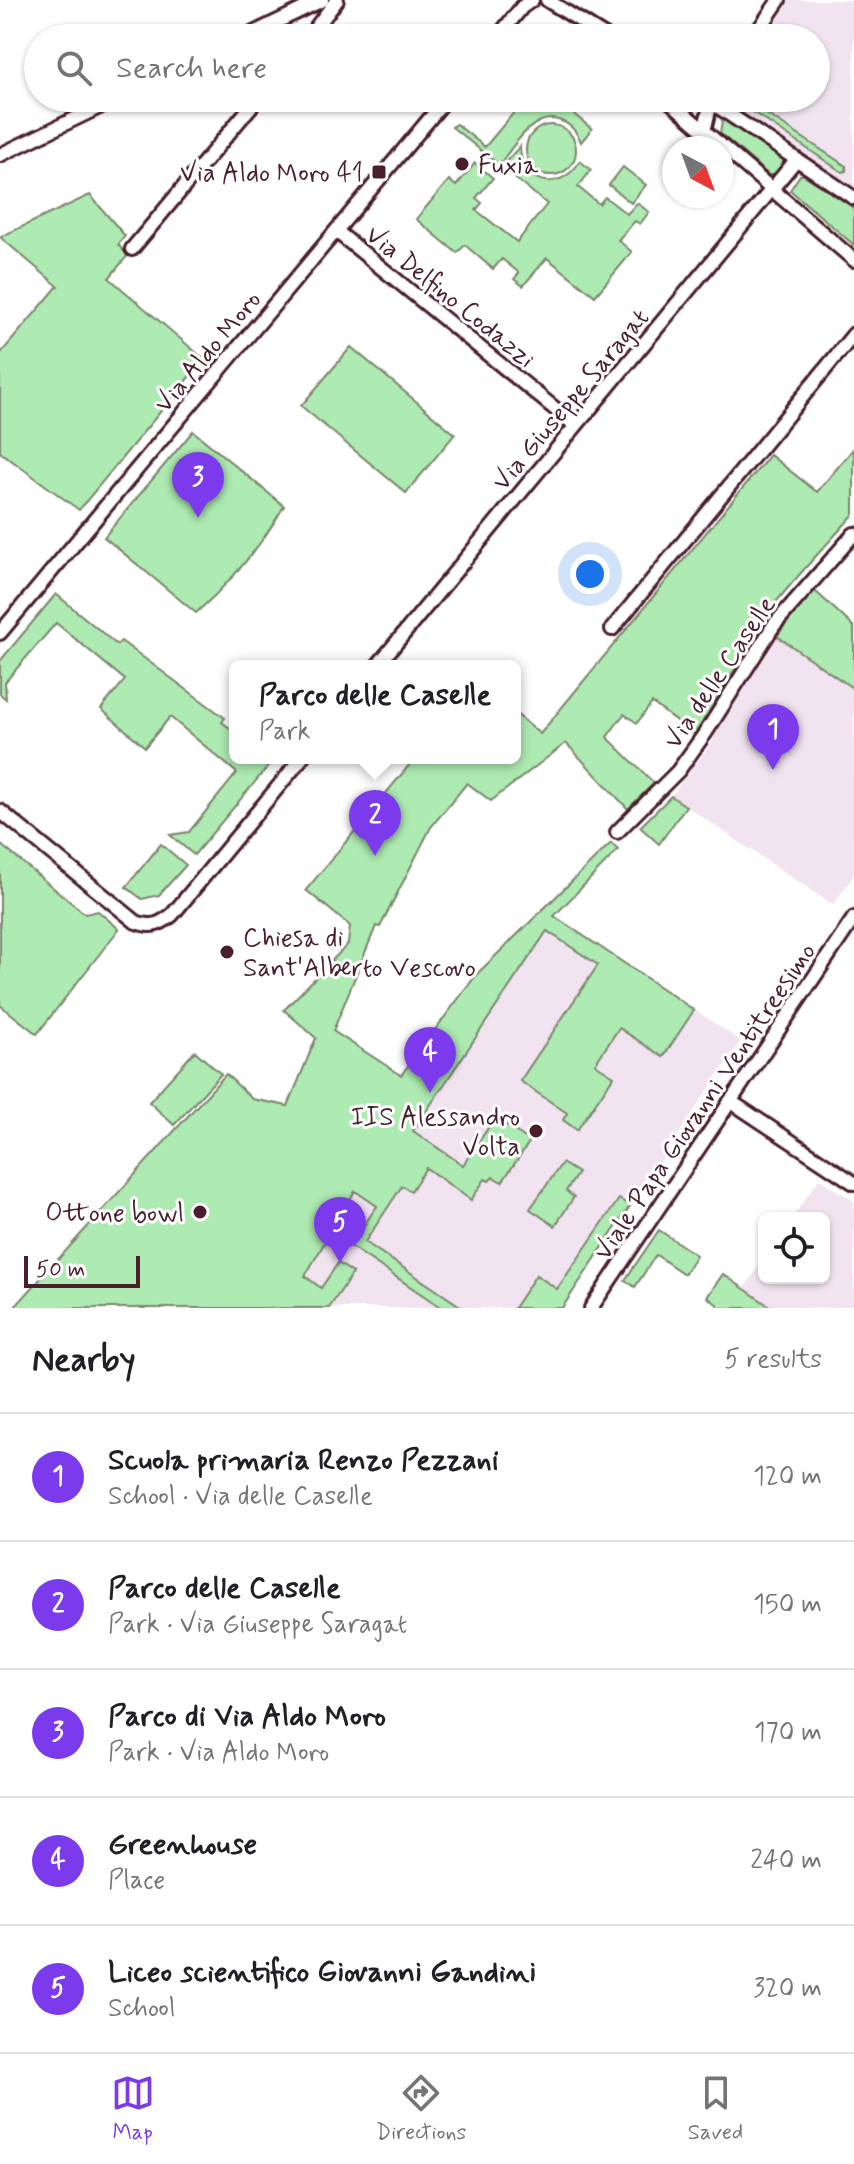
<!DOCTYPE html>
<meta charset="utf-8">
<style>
:root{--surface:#fff;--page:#f6f6f6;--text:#202124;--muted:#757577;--line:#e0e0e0;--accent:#7c3aed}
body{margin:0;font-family:Mynerve,sans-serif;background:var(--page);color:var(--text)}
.controls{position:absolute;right:24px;bottom:24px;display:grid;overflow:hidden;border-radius:12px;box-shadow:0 2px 6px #0004}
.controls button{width:72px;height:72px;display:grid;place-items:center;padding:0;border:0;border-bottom:2px solid var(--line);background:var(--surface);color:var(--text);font:40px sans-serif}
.compass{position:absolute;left:662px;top:136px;width:72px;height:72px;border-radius:50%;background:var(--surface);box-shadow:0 2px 6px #0004;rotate:139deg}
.scale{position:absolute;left:24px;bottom:20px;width:116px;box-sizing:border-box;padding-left:8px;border:4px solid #4a1f2b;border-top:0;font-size:22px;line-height:28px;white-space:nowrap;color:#4a1f2b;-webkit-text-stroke:6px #fff;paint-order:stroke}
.you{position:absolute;left:590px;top:574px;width:28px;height:28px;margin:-20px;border:6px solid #fff;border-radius:50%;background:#1a73e8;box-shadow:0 0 0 12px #1a73e833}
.badge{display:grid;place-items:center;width:52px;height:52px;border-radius:50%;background:var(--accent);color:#fff;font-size:26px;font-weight:700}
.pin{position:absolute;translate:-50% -66px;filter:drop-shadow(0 2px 4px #0008)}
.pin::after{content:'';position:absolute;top:42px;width:28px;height:24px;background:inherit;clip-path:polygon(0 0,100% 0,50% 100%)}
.popup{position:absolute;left:229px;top:660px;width:292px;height:104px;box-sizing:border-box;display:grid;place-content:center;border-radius:12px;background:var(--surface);filter:drop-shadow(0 2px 6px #0005);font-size:26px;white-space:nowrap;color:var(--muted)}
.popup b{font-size:30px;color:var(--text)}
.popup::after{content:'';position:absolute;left:50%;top:100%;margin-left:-16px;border:16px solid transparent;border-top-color:var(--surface)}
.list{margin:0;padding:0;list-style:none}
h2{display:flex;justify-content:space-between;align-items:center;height:104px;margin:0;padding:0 32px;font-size:34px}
h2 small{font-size:26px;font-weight:400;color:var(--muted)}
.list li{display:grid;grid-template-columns:52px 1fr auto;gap:24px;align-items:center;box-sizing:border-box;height:128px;padding:0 32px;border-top:2px solid var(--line)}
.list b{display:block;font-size:30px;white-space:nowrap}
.list p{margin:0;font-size:26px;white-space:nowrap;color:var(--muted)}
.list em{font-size:26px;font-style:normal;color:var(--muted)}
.icon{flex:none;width:44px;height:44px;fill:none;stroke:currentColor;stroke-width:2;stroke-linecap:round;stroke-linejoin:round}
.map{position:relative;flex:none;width:854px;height:1308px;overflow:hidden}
.search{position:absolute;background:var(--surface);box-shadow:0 2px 6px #0004;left:24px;right:24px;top:24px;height:88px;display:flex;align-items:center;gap:20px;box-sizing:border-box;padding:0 28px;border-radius:44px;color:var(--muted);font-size:30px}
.sheet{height:744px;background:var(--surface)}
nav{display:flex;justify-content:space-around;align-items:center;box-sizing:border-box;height:112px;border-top:2px solid var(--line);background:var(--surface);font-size:22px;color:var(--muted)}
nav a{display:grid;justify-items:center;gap:4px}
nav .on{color:var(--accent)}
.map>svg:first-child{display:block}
</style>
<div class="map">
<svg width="854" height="1308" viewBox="0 0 854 1308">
<rect width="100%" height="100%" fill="#fff"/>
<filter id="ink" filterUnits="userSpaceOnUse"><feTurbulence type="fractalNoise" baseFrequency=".0125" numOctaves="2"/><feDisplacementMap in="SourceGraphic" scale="16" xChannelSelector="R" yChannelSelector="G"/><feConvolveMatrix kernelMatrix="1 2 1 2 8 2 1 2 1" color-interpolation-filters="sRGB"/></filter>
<g filter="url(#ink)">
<g fill="#f1e4f0">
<path d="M781 0H854V195L714 98H816V38H755Z"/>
<path d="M777 636 854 689V875L833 905 671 796 711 744 735 694Z"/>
<path d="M553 915 741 1041 562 1308H286L441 1044 527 942Z"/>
<path d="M819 1179 854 1201V1308H772L744 1289 764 1259V1278H824V1218H792Z"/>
</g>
<g fill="#aeebb2" stroke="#7c856e" stroke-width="2">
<path d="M526 98H554L592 129 581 142C577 132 570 123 558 120 532 113 513 147 499 165L452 127 456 124 459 126 485 147Z"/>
<path d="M732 98H757L768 115 846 166V171L842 172Z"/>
<path d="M725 120 783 160V165L775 175H769L720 133 722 122Z"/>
<circle cx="551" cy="150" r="25"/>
<path d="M520 146C520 185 560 194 580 161L591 170 578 187 599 204 605 197 627 214 637 203 649 212 640 224 635 221 618 240 632 252 595 296 547 258 523 286 514 279 519 273 502 259 493 269 465 245 457 253 416 219 449 180 456 186 475 163 493 178 476 198 482 203 476 210 517 242 547 204 501 167Z"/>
<path d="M623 167 646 185 631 203 609 185Z"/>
<path d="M800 175H804L854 208V245L790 190Z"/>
<path d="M90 195 125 236 118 245 128 255 109 278 204 359 79 510 0 452V354L58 286 0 237Z"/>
<path d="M351 347 455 434 406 493 301 406Z"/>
<path d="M193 431 284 506C260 548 232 581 196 613L104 537Z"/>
<path d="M854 448V514C827 545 747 626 739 662L695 735 652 703 637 723 624 714 607 737 654 783 628 809 566 743 491 801 467 783 431 827 380 927 376 926 333 1031 401 1075 477 974 611 843 618 850 554 916 694 1010 663 1057 619 1028 595 1064 614 1076 577 1130 563 1120 567 1113 520 1081 598 965 547 931 413 1131 463 1165 495 1118 530 1141 502 1182 493 1177 489 1181 485 1179 471 1200 426 1168 411 1191 402 1186 365 1242 463 1308H442L350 1246 377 1206 355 1191 305 1276 321 1288 338 1263 353 1273 329 1308H14L226 1074 252 1099 288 1106 316 1038 284 1010 348 944 350 926 306 890 415 758H515V713L540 734 770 455 817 492Z"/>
<path d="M813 589 854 627V689L777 636Z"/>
<path d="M56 594 117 645 121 641 225 718 222 722 235 732V758H275L194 855 170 835 189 832 237 773 170 717 145 747 101 709 125 680 56 623 5 682 6 699 0 694V661Z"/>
<path d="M671 796 686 806 659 844 640 827Z"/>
<path d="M0 844 85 914 98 911 119 929 37 1034 0 1005Z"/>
<path d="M161 844 186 865 159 895 142 899 126 887Z"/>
<path d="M195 1051 221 1074 174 1125 149 1102Z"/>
<path d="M562 1163 578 1173 566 1191 574 1197 555 1226 530 1209Z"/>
<path d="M619 1199 630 1206 562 1308H514L536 1275 557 1289Z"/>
<path d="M659 1230 696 1255 684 1274 656 1255 635 1287 625 1280Z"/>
<path d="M723 1274 772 1308H716L718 1305 707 1297Z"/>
</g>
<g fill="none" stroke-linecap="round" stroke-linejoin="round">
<defs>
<g id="minor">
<path d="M547 0 608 38"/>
<path d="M243 38 322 0"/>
<path d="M308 38 337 0"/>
<path d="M497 38 522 7 532 0"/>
<path d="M753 38 779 0"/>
<path d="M666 98 854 260"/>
<path d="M705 98 854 198"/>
<path d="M704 131 712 98"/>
<path d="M0 155 118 98"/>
<path d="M336 231 575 425"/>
<path d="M132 249 258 98"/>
<path d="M612 629 854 334"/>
<path d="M0 633 447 98"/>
<path d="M377 666 796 160"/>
<path d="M0 811 136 922C151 928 159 925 172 915L302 758"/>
<path d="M617 832 678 771 706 732 774 625 854 534"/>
<path d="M730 1101 854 1183"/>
<path d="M591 1308 854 918"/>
</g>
</defs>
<use href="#minor" stroke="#4a1f2b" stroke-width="18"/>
<use href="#minor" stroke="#fff" stroke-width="12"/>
</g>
</g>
<g fill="#4a1f2b" stroke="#fff" stroke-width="3">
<circle cx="462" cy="164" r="8"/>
<rect x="371" y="164" width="16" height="16" rx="4"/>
<circle cx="227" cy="952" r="8"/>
<circle cx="536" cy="1131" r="8"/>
<circle cx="200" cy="1212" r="8"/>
</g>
<g text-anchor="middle" stroke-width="6" stroke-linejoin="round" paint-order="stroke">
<g font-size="26" fill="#4a1f2b" stroke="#fff" text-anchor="end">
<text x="478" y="173" text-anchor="start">Fuxia</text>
<text x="363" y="181">Via Aldo Moro 41</text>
<text x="243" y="946" text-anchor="start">Chiesa di<tspan x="243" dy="30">Sant'Alberto Vescovo</tspan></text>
<text x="520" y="1125">IIS Alessandro<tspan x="520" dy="30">Volta</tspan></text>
<text x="184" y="1221">Ottone bowl</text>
</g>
<g font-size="26" fill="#4a1f2b" stroke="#fff">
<text transform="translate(451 296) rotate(39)" y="9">Via Delfino Codazzi</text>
<text transform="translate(207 351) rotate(-50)" y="9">Via Aldo Moro</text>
<text transform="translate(570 399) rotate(-50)" y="9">Via Giuseppe Saragat</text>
<text transform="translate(719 672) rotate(-56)" y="9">Via delle Caselle</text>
<text transform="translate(704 1101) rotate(-56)" y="9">Viale Papa Giovanni Ventitreesimo</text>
</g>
</g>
</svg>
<div class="controls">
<button><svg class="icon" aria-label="locate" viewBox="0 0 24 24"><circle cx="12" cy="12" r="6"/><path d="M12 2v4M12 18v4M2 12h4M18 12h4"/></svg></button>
</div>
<svg class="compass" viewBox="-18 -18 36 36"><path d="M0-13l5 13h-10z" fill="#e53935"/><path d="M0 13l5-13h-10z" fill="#757577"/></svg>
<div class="scale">50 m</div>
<div class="you"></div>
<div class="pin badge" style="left:773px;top:770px">1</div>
<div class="pin badge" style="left:375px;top:856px">2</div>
<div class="popup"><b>Parco delle Caselle</b>Park</div>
<div class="pin badge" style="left:198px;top:518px">3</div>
<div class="pin badge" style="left:430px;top:1093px">4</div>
<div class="pin badge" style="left:340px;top:1263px">5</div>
<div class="search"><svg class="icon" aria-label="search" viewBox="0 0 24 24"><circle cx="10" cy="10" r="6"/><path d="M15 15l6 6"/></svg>Search here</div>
</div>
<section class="sheet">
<h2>Nearby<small>5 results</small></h2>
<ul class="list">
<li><span class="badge">1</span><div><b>Scuola primaria Renzo Pezzani</b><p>School · Via delle Caselle</p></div><em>120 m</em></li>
<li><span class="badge">2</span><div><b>Parco delle Caselle</b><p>Park · Via Giuseppe Saragat</p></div><em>150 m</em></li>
<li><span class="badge">3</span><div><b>Parco di Via Aldo Moro</b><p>Park · Via Aldo Moro</p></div><em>170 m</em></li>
<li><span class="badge">4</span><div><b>Greenhouse</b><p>Place</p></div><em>240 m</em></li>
<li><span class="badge">5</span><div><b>Liceo scientifico Giovanni Gandini</b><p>School</p></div><em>320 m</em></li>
</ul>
</section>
<nav>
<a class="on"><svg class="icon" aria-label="map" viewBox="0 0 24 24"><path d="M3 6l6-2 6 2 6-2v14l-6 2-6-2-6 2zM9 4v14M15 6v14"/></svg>Map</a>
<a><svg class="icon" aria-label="directions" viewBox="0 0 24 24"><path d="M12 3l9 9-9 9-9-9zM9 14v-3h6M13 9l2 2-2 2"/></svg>Directions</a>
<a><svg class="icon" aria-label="saved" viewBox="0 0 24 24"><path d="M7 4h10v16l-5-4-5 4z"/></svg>Saved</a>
</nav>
